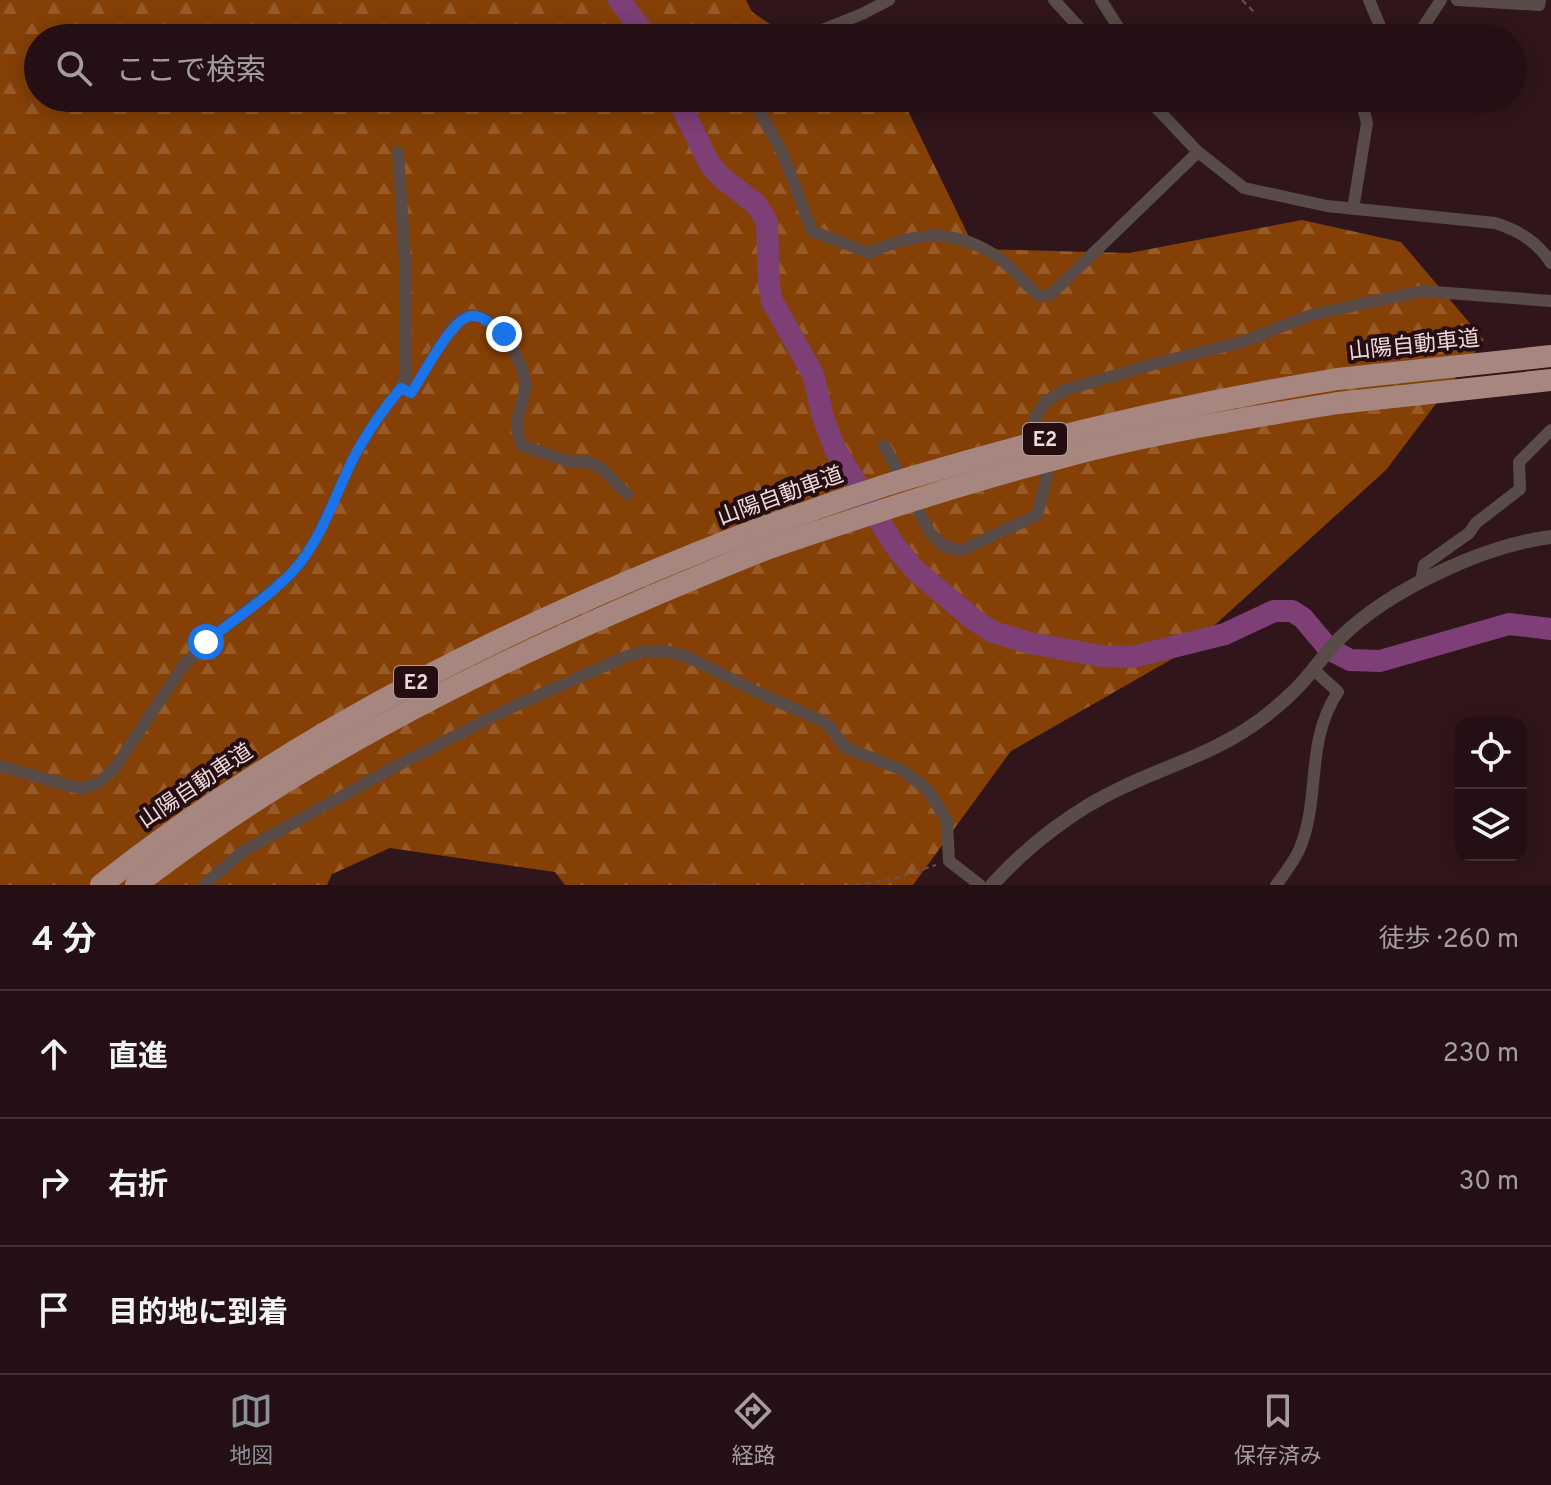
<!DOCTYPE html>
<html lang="ja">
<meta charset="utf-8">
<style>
:root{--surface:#241014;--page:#301e22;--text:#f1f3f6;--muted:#a39da0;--line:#413034;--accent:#8c9099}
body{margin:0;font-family:Overpass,"Noto Sans JP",sans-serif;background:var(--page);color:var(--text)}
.controls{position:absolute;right:24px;bottom:24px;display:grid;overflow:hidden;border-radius:16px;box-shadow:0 4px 20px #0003}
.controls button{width:72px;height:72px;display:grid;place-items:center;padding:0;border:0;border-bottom:2px solid var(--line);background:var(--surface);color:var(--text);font:40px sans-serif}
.stop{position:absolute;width:24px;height:24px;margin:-18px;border:6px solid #1a73e8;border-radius:50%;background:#fff}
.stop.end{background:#1a73e8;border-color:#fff;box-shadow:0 2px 8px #0008}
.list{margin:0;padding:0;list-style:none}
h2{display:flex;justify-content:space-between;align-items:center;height:104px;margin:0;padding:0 32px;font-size:34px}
h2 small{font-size:26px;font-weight:400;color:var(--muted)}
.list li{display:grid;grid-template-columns:52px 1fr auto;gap:24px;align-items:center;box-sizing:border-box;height:128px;padding:0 32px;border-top:2px solid var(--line)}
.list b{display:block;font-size:30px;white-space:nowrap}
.list em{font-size:26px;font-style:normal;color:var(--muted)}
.icon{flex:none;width:44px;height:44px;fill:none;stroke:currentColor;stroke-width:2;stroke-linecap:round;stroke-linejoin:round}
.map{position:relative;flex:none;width:1551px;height:885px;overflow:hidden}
.search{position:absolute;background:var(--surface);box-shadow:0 4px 20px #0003;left:24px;right:24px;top:24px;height:88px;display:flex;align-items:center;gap:20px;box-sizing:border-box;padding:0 28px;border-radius:44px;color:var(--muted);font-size:30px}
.sheet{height:488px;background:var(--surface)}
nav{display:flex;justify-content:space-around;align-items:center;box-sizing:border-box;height:112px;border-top:2px solid var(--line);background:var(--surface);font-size:22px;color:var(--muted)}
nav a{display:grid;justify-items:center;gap:4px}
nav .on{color:var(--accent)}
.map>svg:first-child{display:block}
</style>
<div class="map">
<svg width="1551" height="885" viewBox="0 0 1551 885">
<defs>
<pattern id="forest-firs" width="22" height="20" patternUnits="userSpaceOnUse" patternTransform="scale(2)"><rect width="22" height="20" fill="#854006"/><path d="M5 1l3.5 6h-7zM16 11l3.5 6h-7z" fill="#975b2a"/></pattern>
</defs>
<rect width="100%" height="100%" fill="#30161a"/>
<path fill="url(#forest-firs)" d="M0 0H746L752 12 791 38H38V98H889L907 109 975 249 1129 253 1302 220 1401 242 1484 340 1386 470 1186 651 1011 751 913 885H565L555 872 390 848 332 874 327 885H0Z"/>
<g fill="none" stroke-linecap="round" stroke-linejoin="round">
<g stroke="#7d3f76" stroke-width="22">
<path d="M619 0 648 38"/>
<path d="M677 98 709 163 721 177 757 205 767 222 769 284 772 301 813 374 823 417 835 449 895 546 914 569 973 619 993 632 1030 643 1101 656 1132 657 1225 634 1274 611H1292L1303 618 1329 649 1350 660 1380 661 1509 624 1551 629"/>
</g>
<g stroke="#695255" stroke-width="2" stroke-dasharray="6 4" stroke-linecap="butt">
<path d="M1242 0 1255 13"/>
<path d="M685 885H720"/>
<path d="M855 885 893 879 936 865"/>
</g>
<g stroke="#584b48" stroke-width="12">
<path d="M1054 0 1089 38"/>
<path d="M1101 0 1125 38"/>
<path d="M1369 0 1385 38"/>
<path d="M1457 0 1539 5 1540 0"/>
<path d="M802 38 862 14 889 0"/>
<path d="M1416 38 1441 0"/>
<path d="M752 98 783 154 812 231 869 253C914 233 949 227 993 254 1010 264 1024 283 1039 296L1050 295 1198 152"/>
<path d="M1147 98 1198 152 1244 188 1327 206 1495 223C1518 230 1538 242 1551 263"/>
<path d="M1347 98 1363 107 1367 123 1353 209"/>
<path d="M401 388 411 393C421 378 448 327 459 320 489 298 525 361 525 384 526 399 516 414 517 427 517 433 520 440 522 446L568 461H586L601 468 627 494"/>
<path d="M884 445 903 481"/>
<path d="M912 498 930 533 945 547 962 550 1037 515 1049 468 1035 418 1045 402 1065 390 1161 362 1242 342 1311 315 1422 291 1551 301"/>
<path d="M1421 582 1424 565 1469 533 1476 523 1520 489 1519 462 1551 430"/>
<path d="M0 766 81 789 98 783 114 769 183 666 206 642 286 578 300 563 315 540 354 457 378 416 401 388 406 375 405 260 398 152"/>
<path d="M204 885 243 851 402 763 510 708 627 656 643 652 665 651 688 657 761 694 818 719 827 724 846 748 900 769 928 790 947 821 949 861 980 885"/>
<path d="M1276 885C1285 873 1294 862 1300 848 1321 796 1305 741 1338 692L1313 669"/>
</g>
<path stroke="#584b48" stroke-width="14" d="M992 885C1027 846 1075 809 1123 787 1163 768 1206 755 1244 731 1263 719 1281 704 1296 689 1312 673 1324 654 1340 638 1389 590 1482 546 1551 537"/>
<g stroke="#a7867f" stroke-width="22">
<path d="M1338 379 1551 356"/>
<path d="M1338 403 1551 380"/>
<path d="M101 885C299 729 524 619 758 529"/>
<path d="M136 885C326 738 544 638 766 549"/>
</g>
<g stroke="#a7867f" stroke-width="22">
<path d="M758 529C808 512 858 493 909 478 1050 436 1193 402 1338 379"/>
<path d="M766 549C864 516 962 483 1063 457 1153 433 1246 418 1338 403"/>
</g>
</g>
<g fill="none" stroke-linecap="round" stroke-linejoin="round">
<path stroke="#1a73e8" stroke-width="10" d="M206 642C235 619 279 590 300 563 324 532 336 493 353 459 366 433 383 410 401 388L411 393C423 376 453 316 472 316 483 315 496 328 504 334"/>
</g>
<g text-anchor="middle" stroke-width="8" stroke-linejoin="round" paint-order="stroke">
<g fill="#260d11" stroke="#b19c9e" stroke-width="2">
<rect x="1023" y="423" width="44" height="32" rx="6"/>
<rect x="394" y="666" width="44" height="32" rx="6"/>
</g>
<g font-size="20" font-weight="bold" fill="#eddadb">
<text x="1045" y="446">E2</text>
<text x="416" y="689">E2</text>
</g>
<g font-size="22" fill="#eddadb" stroke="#260d11">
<text transform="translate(1414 344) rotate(-6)" y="8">山陽自動車道</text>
<text transform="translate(780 495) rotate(-20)" y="8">山陽自動車道</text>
<text transform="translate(195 785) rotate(-34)" y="8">山陽自動車道</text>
</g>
</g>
</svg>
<div class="controls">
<button><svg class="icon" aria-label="locate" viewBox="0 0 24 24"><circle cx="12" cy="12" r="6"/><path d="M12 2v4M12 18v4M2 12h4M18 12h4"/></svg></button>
<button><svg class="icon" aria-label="layers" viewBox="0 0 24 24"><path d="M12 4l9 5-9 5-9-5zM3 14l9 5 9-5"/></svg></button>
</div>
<div class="stop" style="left:206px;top:642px"></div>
<div class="stop end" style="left:504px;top:334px"></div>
<div class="search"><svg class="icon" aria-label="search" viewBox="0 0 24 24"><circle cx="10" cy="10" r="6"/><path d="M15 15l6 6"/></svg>ここで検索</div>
</div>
<section class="sheet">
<h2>4 分<small>徒歩 · 260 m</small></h2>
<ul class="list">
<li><svg class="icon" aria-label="ahead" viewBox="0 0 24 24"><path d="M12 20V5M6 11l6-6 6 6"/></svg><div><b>直進</b></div><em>230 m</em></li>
<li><svg class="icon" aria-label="right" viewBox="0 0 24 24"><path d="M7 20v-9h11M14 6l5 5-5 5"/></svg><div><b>右折</b></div><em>30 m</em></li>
<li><svg class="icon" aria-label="arrive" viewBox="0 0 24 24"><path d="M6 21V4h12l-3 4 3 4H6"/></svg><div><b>目的地に到着</b></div></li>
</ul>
</section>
<nav>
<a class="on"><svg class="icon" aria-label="map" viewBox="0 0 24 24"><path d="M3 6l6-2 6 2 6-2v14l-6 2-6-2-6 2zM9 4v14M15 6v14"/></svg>地図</a>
<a><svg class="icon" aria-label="directions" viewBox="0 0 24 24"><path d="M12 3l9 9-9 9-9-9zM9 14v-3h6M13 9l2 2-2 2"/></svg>経路</a>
<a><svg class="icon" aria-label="saved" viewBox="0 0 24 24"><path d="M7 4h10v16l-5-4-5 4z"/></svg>保存済み</a>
</nav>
